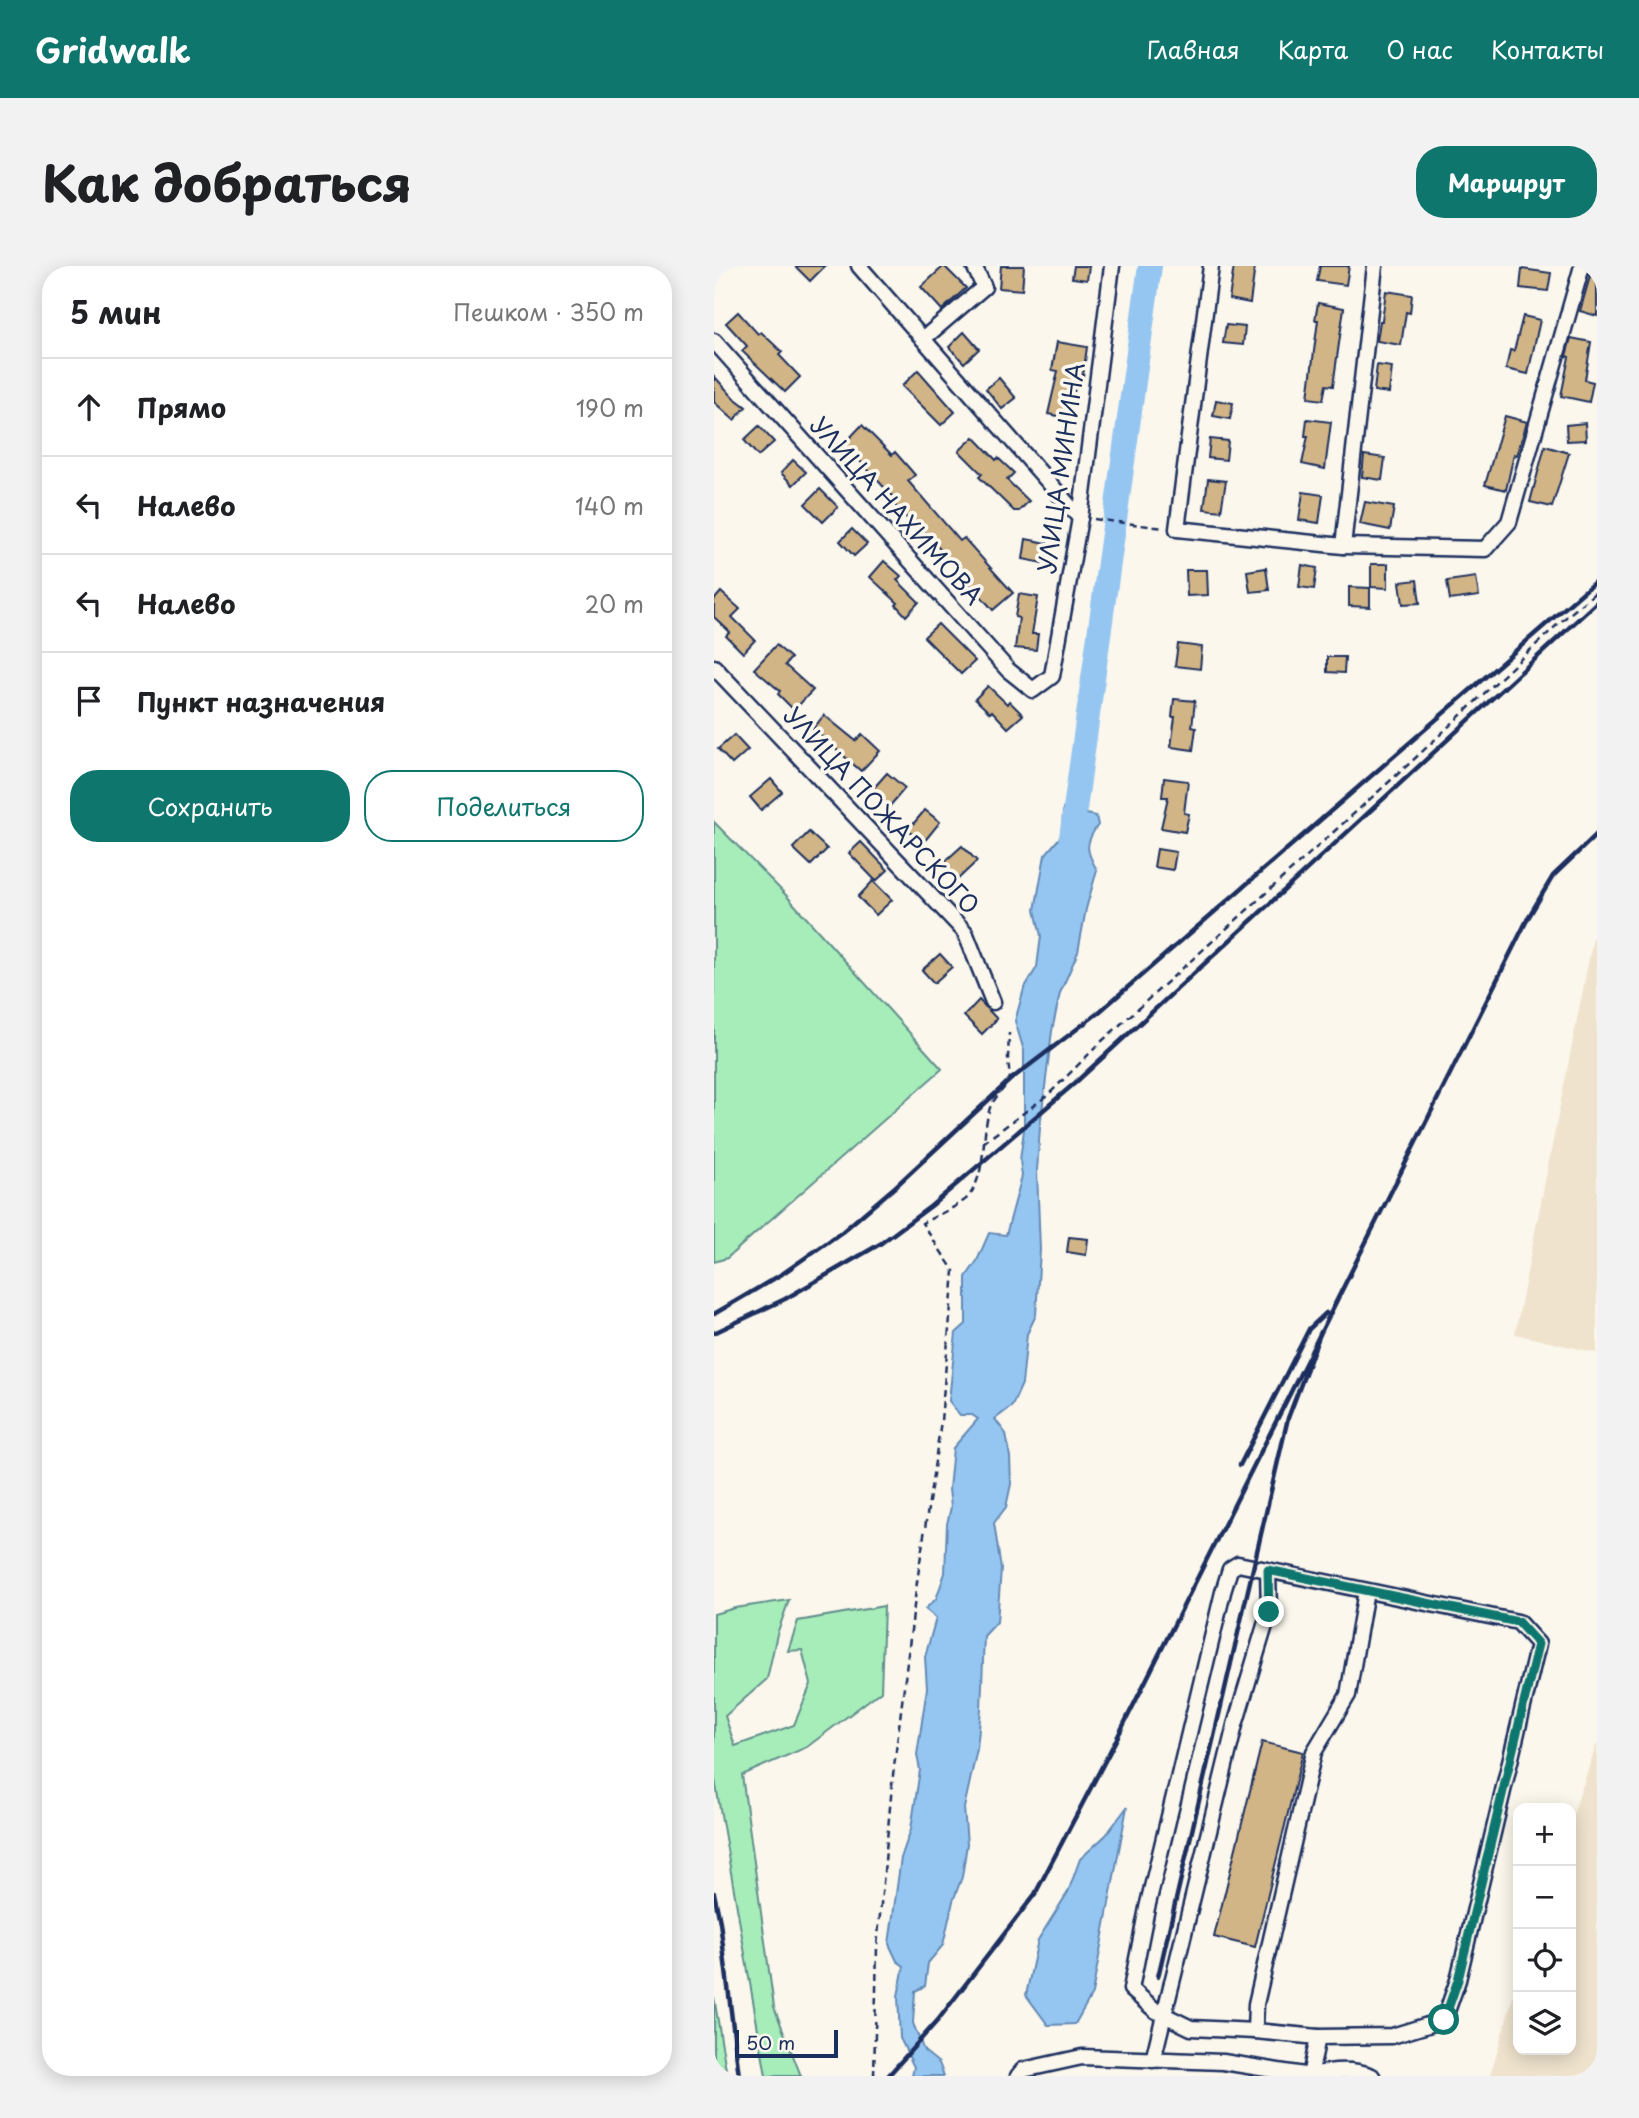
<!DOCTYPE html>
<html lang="ru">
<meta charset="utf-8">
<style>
:root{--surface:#fff;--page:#f2f2f2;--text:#202124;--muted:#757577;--line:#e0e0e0;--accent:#0f766e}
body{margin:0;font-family:"Playpen Sans",sans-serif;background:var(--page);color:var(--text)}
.controls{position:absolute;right:21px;bottom:21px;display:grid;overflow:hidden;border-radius:14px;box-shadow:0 4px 18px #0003}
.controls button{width:63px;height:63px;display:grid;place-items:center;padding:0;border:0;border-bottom:2px solid var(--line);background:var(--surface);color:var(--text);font:35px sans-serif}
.scale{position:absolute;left:21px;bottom:18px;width:103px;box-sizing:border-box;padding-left:7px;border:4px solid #1b2f5e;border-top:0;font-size:19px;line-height:24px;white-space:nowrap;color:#1b2f5e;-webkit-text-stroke:5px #fbf7ec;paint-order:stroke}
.stop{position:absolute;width:21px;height:21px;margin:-16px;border:5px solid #0f766e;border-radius:50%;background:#fff}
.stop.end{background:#0f766e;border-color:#fff;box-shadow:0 2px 7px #0008}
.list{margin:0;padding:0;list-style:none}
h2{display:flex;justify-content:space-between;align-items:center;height:91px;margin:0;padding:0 28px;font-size:30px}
h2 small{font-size:23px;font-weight:400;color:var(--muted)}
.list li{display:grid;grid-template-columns:46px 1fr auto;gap:21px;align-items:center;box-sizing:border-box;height:98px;padding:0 28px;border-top:2px solid var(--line)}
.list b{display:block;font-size:26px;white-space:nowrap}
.list em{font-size:23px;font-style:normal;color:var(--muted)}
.actions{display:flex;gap:14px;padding:21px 28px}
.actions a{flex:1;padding:16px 0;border:2px solid var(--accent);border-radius:28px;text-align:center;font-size:24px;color:var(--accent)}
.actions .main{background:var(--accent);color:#fff}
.icon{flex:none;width:38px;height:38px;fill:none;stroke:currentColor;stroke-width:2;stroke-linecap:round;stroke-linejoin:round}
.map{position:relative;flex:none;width:883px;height:1810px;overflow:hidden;border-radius:28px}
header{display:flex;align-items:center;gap:42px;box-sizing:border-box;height:98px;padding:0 35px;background:var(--accent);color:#fff}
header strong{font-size:33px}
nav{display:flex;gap:38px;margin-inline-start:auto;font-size:24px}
.intro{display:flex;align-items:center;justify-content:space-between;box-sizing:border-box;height:168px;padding:0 42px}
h1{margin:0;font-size:49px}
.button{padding:18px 32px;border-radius:28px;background:var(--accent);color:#fff;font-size:24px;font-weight:700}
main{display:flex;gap:42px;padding:0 42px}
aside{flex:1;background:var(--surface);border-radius:28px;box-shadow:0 4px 18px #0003}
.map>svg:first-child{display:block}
</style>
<header>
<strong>Gridwalk</strong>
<nav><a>Главная</a><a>Карта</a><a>О нас</a><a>Контакты</a></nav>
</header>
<div class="intro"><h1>Как добраться</h1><a class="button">Маршрут</a></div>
<main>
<aside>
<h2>5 мин<small>Пешком · 350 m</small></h2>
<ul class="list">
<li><svg class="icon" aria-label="ahead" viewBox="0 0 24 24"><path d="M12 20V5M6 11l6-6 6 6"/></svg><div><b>Прямо</b></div><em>190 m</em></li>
<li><svg class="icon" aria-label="left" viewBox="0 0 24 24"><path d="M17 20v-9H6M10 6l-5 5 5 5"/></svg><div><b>Налево</b></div><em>140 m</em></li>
<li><svg class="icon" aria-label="left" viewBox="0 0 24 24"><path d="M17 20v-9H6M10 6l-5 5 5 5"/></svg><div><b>Налево</b></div><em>20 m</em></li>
<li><svg class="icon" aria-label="arrive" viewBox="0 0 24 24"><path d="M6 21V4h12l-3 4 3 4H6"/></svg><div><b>Пункт назначения</b></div></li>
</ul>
<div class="actions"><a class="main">Сохранить</a><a>Поделиться</a></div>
</aside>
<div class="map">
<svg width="883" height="1810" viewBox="0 0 883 1810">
<rect width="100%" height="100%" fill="#fbf7ec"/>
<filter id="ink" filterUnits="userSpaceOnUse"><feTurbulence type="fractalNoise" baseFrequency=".0143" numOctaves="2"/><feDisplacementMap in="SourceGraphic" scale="14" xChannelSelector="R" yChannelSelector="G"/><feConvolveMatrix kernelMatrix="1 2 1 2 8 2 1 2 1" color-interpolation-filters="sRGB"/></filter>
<g filter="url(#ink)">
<g fill="#efe3cd">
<path d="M883 652V1087L801 1068Z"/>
<path d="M883 1477V1810H776L804 1714V1784H857V1554Z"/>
</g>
<g fill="#a7edb9" stroke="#618e8c" stroke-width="2">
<path d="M0 556 70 627 228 803 13 992 0 996Z"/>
<path d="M75 1334 63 1368 53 1413 11 1450 21 1480 80 1459 97 1418 88 1384 74 1385 84 1355 170 1340 167 1425 93 1481 28 1509 60 1741 87 1810H52L0 1508V1348L21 1342Z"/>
<path d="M0 1731 13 1810H0Z"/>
</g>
<g fill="#95c6f1" stroke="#648ab6" stroke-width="2">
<path d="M349 543 382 550 384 559C370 578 372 585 383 604L372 643 364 686 346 727 338 765 326 861 323 905 326 984 322 1049 313 1068 308 1118 298 1140 281 1153 292 1168 296 1191 297 1218 292 1241 280 1257 287 1303 283 1356 270 1370 267 1443 263 1483 250 1542 253 1578 248 1611 239 1635 229 1679 214 1697 211 1720 201 1725 199 1757 210 1785 225 1797 230 1810H198L200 1801 186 1772 184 1730 190 1700 183 1695 175 1678 187 1592 197 1563 206 1504 203 1489 213 1422 211 1391 222 1352 211 1343 222 1333 231 1307 233 1258 237 1241 235 1223 239 1182 264 1153 258 1149H246L235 1135 242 1067 252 1058V1011L263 995 275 967 292 969 308 910 306 894 310 864V785L301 755 310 723 323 701 327 670 321 644 331 589 348 569Z"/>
<path d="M413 1541 378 1728 361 1758 334 1759 312 1729 324 1674 354 1626 366 1593 392 1569Z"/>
</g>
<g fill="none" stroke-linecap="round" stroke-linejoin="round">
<path stroke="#95c6f1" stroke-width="24" d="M356 579 436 0"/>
</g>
<g fill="#d2b586" stroke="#1b2f5e" stroke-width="2">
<path d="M81 0H111L96 15Z"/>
<path d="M230 0 252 22 228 44 207 21Z"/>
<path d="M287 0H310L308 24 285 22Z"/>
<path d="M360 0H375L373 14 358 12Z"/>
<path d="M520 0H541L536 37 515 33Z"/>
<path d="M606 0H635L632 19 603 15Z"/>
<path d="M879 0H883V50L866 45Z"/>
<path d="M808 3 837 7 834 25 806 22Z"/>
<path d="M672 25 698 29 696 47 692 46 687 79 663 75 666 55H668Z"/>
<path d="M604 37 630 42 619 120 612 119 609 134 594 132 604 54H601Z"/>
<path d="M24 46 44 68 47 66 68 86 65 89 86 111 71 126 28 85 33 80 12 57Z"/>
<path d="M809 50 826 54 814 108 792 103 796 84 800 85Z"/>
<path d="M512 59 531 61 529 79 509 77Z"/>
<path d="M250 66 265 83 250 97 235 81Z"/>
<path d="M857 72 877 76 871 114 879 116 875 136 847 130 855 91 852 90Z"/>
<path d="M343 76 373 81 369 110 364 109 354 152 334 148 344 105 338 104Z"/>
<path d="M663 99 678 101 675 127 660 125Z"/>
<path d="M204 104 241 146 227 159 188 120Z"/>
<path d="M0 110 19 131 32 141 20 154 0 136Z"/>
<path d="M285 112 302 132 288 143 272 123Z"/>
<path d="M502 134 519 137 516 153 499 150Z"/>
<path d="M791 150 813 156 803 189 800 188 792 224 771 219Z"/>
<path d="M593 153 617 156 611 203 588 198 594 170H591Z"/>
<path d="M871 157 872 174 853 175 852 159Z"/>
<path d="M148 159 178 189 181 186 201 209 194 215 246 275 250 272 299 327 279 344 202 256 199 259 177 235 180 232 130 178Z"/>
<path d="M45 160 60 176 44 190 30 174Z"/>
<path d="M260 171 282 194 284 192 300 207 293 214 315 235 305 245H300L265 211 268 208 245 185Z"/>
<path d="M496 173 514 175 512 194 494 192Z"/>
<path d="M831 180 855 187 838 241 816 236Z"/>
<path d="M650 189 671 192 668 214 648 211Z"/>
<path d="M79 194 92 206 79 219 67 207Z"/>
<path d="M494 213 512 215 507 245 490 243Z"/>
<path d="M106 223 124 241 109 256 91 238Z"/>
<path d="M589 226 609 229 605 257 585 254Z"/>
<path d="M651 236 680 241 676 264 646 258Z"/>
<path d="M138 263 153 278 140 290 126 275Z"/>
<path d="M312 273 333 277 329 297 309 293Z"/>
<path d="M170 295 187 310 183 314 205 336 192 350 182 339 184 337 156 311Z"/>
<path d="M657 298H674V322L657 321Z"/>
<path d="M588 299 603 302 600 323 585 321Z"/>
<path d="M552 302 555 324 536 326 533 305Z"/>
<path d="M472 304H493L494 329 473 330Z"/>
<path d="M762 311 765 330 736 334 733 315Z"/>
<path d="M703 314 706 337 689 338 686 316Z"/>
<path d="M635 321 656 322V341L635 340Z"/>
<path d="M7 326 26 343 18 351 41 374 29 387 12 370 16 366 0 351V334Z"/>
<path d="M305 328 324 331 318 368H324L322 384 301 382 305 352 301 351Z"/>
<path d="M224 358 261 395 247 408 210 371Z"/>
<path d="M464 378 488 381 486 403 461 400Z"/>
<path d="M62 379 77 392 71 399 99 424 80 444 64 428 66 425 40 403Z"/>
<path d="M613 391H631L630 407 613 406Z"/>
<path d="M274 420 293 438 295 435 309 449 294 462 278 445 276 447 261 433Z"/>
<path d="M460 433 481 435 478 461 482 462 479 484 457 481 461 451H458Z"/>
<path d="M110 449 142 475 148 468 166 485 147 505 99 463Z"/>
<path d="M20 469 34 484 18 498 4 483Z"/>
<path d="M173 507 191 522 175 541 157 525Z"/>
<path d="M450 512 474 515 470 547 475 548 471 566 447 562 454 531H448Z"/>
<path d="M57 513 68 526 47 544 36 531Z"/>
<path d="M211 544 226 556 209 577 194 564Z"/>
<path d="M95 566 113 583 97 599 79 582Z"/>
<path d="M147 576 174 604 162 615 135 587Z"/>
<path d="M248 580 263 595 242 615 227 599Z"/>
<path d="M443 583 462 586 459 604 440 601Z"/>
<path d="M159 615 178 634 162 649 144 631Z"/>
<path d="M226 688 238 701 220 717 208 704Z"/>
<path d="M265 734 283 753 268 768 250 750Z"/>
<path d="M355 971 374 973 372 989 353 986Z"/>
<path d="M548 1476 589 1486 541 1681 500 1671Z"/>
</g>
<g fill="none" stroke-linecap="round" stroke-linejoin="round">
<defs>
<g id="minor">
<path d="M145 0 366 252"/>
<path d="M497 0 463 263 629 280 771 283 795 256 868 0"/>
<path d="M209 73 270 21 260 0"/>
<path d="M0 75 294 404 319 424 338 410 366 252 398 0"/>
<path d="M629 280 661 0"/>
<path d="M0 401 251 666 279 736"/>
<path d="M524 1298 804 1356 824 1378 744 1714 730 1754 678 1770 604 1771 541 1765 477 1762 442 1745 417 1723 433 1642 509 1326 516 1303Z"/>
<path d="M541 1765 542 1738 600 1486 634 1429 652 1325"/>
<path d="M604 1771 596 1810C617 1804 638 1802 658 1810"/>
<path d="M439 1794 521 1459 555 1346 554 1304"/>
<path d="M304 1810 309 1804 368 1791 509 1796 596 1810"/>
</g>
</defs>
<use href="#minor" stroke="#1b2f5e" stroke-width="19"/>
<g stroke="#1b2f5e" stroke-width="2.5" stroke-dasharray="7 5" stroke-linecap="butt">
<path d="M380 253 450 262"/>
<path d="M269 877 334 829 388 775 696 497 844 358 883 325"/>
<path d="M160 1810 163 1681 179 1509 203 1316 227 1155 240 1005 208 957C218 952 251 937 255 930 273 905 267 873 275 845 277 835 290 823 296 814L294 792 295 767"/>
</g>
<use href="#minor" stroke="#fbf7ec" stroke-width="14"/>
<g stroke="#1b2f5e" stroke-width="4.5">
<path d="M0 1048 68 1008 128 966 182 920 296 814 384 747 883 314"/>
<path d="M0 1067 71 1033 166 978 217 940 361 817 883 336"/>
<path d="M606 1068 814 652 839 610 883 568"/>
<path d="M526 1199 595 1063 612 1047"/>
<path d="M0 1627 6 1656 25 1810"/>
<path d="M174 1810 224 1754 321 1628 403 1472 606 1068 574 1152 444 1711"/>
</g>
</g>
</g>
<g fill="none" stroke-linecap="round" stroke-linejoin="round" filter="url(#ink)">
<path stroke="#0f766e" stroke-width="9" d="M555 1346 554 1304 804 1356 824 1378 744 1714 730 1754"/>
</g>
<g text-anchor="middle" stroke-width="7" stroke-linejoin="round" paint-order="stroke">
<g font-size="24" fill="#1b2f5e" stroke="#fbf7ec">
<text transform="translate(348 202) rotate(-82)" y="8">УЛИЦА МИНИНА</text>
<text transform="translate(182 245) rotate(48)" y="8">УЛИЦА НАХИМОВА</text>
<text transform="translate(167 545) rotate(47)" y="8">УЛИЦА ПОЖАРСКОГО</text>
</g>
</g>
</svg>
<div class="controls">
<button>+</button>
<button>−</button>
<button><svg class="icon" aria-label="locate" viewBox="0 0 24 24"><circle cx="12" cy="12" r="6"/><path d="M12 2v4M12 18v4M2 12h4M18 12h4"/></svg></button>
<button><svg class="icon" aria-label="layers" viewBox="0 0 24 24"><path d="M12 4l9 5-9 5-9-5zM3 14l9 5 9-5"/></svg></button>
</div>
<div class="scale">50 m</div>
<div class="stop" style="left:730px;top:1754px"></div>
<div class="stop end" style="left:555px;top:1346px"></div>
</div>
</main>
